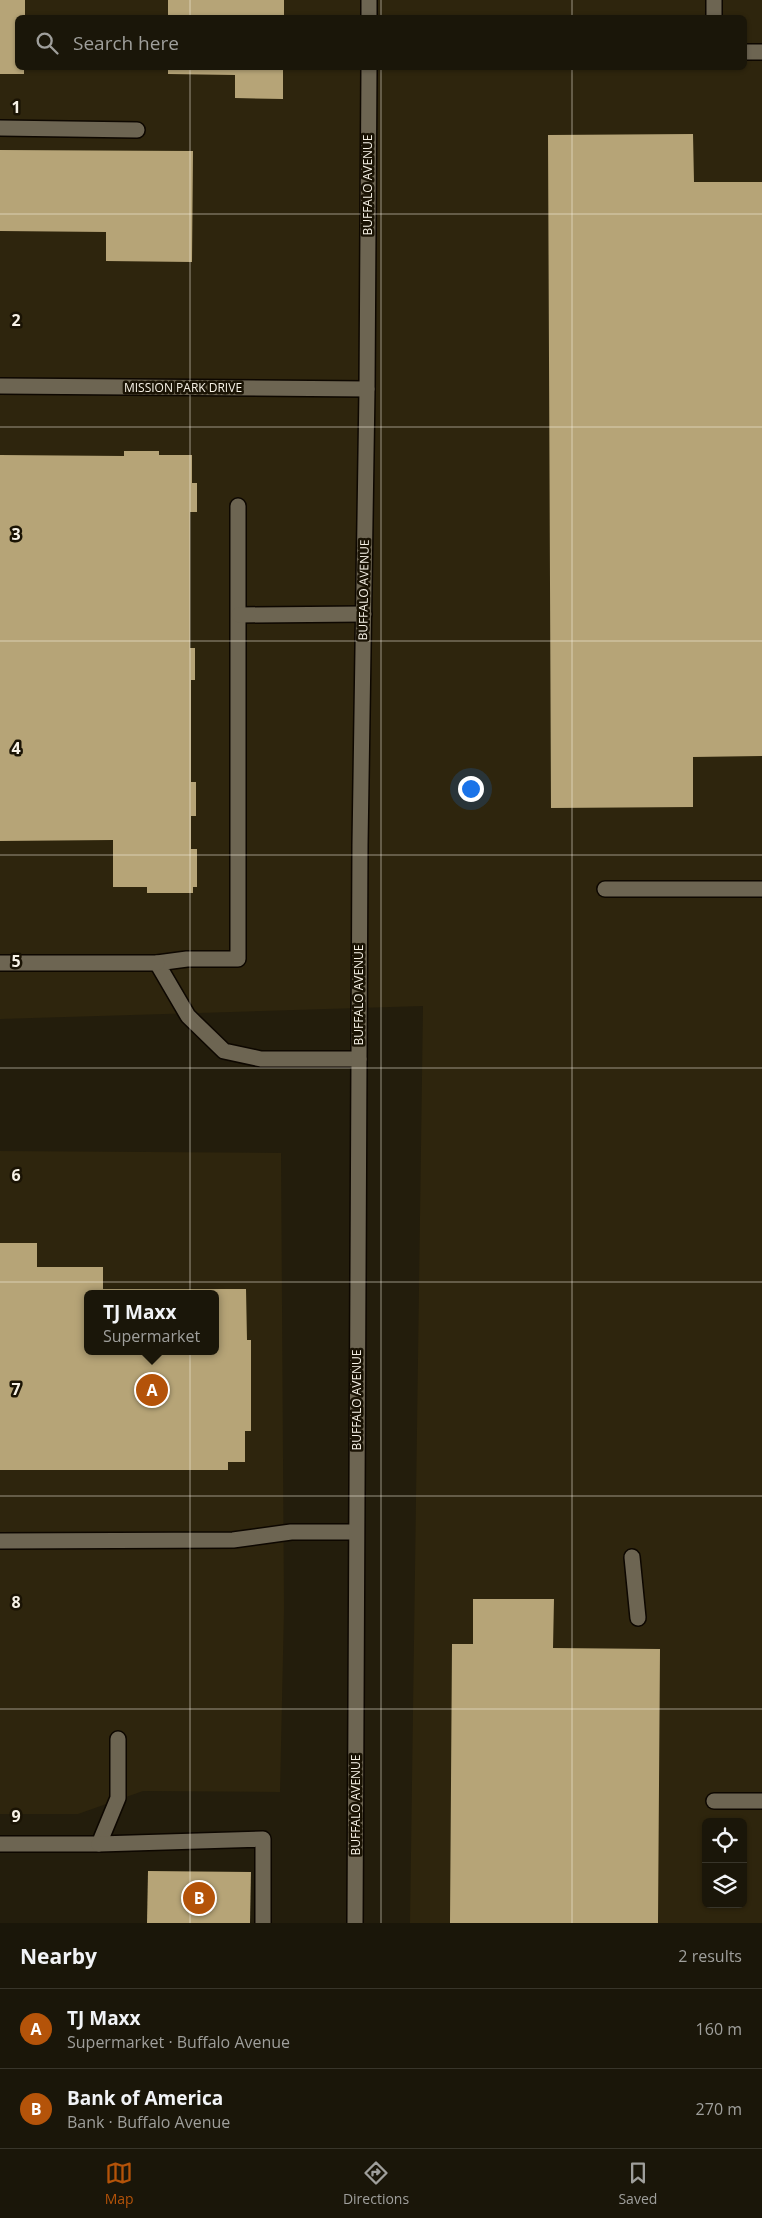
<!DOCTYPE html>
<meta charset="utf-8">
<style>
:root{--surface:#1a1609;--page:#272317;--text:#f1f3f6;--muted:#9f9f9c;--line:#38352a;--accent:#b45309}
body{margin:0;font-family:"Open Sans",sans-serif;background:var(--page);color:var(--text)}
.controls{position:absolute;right:15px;bottom:15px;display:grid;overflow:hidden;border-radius:8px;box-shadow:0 1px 4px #0004}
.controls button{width:45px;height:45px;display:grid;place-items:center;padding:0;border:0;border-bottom:1px solid var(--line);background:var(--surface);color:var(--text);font:25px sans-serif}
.you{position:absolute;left:470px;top:788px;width:18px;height:18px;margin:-12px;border:4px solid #fff;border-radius:50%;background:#1a73e8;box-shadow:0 0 0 8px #1a73e833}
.badge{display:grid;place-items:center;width:32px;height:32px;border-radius:50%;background:var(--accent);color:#fff;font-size:16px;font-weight:700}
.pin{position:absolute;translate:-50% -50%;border:2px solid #fff;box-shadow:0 1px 5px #0006}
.popup{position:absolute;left:84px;top:1290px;width:135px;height:65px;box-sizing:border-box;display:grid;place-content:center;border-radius:8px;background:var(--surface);filter:drop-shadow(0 1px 4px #0005);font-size:16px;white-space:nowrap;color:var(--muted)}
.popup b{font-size:19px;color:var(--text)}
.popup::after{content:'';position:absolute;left:50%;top:100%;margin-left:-10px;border:10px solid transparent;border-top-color:var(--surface)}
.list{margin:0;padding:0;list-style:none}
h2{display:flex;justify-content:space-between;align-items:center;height:65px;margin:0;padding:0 20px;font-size:21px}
h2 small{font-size:16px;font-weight:400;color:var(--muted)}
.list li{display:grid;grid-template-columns:32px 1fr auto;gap:15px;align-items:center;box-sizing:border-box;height:80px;padding:0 20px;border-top:1px solid var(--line)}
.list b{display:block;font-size:19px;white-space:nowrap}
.list p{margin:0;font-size:16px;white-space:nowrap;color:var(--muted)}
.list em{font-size:16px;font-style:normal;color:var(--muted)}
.icon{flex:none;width:28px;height:28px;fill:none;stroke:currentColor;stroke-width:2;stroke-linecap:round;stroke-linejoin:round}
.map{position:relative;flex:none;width:762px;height:1923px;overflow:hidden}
.search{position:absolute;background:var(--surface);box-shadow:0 1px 4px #0004;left:15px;right:15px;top:15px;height:55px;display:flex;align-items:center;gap:12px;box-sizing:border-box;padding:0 18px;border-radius:8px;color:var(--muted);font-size:19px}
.sheet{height:225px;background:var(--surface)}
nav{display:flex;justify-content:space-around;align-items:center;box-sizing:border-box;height:70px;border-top:1px solid var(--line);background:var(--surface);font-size:14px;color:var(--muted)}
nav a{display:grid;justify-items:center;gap:2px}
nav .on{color:var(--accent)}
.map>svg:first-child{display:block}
</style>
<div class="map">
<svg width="762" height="1923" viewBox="0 0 762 1923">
<rect width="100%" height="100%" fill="#231d0c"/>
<g fill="#2e250d" fill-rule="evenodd">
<path d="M0 0H762V1923H410L423 1006 0 1019ZM18 18H744V68H18ZM706 1822H743V1904H706Z"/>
<path d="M0 1151 281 1153 284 1609 280 1792 143 1791 78 1814H0ZM88 1294H216V1351H88Z"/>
</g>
<g fill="#b6a477" fill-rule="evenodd">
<path d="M0 0H25V18H18V68H24V74H0Z"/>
<rect x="168" y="0" width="116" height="18"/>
<path d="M168 68H283V99L235 98V75L168 74Z"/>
<path d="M693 134 694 182H762V756L693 757V807L551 808 548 135Z"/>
<path d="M0 150 193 151 192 262 106 261V232L0 231Z"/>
<path d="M124 451H159V455H192V483H197V512H190V648H195V680H191V782H196V816H191V849H197V887H193V893H147V887H113V840L0 841V455L124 456Z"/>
<path d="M0 1243H37V1267H103V1289H246L247 1340H251V1431H245V1462H228V1470H0ZM88 1294H216V1351H88Z"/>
<path d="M473 1599H554L553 1648 660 1649 658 1923H450L452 1644H473Z"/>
<path d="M148 1871 251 1872 250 1923H147Z"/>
</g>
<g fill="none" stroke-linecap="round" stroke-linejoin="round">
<defs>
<g id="minor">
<path d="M714 0V18"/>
<path d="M369 18V0"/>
<path d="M744 52H762"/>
<path d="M0 128 137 130"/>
<path d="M0 386 367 389"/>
<path d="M238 506V959H187L157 963 188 1016 224 1051 261 1059H359"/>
<path d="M239 615 364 614"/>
<path d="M605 889H762"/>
<path d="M0 963H157"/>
<path d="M0 1541 233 1540 291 1532H356"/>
<path d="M632 1557 638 1618"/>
<path d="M714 1801H762"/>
<path d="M0 1844H99L118 1798V1739"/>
<path d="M99 1844 263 1839V1923"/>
<path d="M355 1923 360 845 367 389 369 68"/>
</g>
</defs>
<use href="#minor" stroke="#0d0700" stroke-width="18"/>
<use href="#minor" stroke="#6d6552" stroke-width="15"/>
</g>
<path fill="none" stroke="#f7f2e7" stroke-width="1" stroke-opacity="0.55" d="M190 0V18M381 0V18M572 0V18M190 68V1923M381 68V1923M572 68V1923M0 214H762M0 427H762M0 641H762M0 855H762M0 1068H762M0 1282H762M0 1496H762M0 1709H762"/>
<g text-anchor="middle" stroke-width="5" stroke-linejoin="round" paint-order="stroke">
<g font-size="12" fill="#f7f2e7" stroke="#1a1304">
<text transform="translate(368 185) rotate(-90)" y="4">BUFFALO AVENUE</text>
<text x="183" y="392">MISSION PARK DRIVE</text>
<text transform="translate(364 590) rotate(-89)" y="4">BUFFALO AVENUE</text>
<text transform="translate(359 995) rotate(-90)" y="4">BUFFALO AVENUE</text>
<text transform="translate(357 1400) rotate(-90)" y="4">BUFFALO AVENUE</text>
<text transform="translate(356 1805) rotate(-90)" y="4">BUFFALO AVENUE</text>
</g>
</g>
<g font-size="16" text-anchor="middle" font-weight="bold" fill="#f7f2e7" stroke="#1a1304" stroke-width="5" stroke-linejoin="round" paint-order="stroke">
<text x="16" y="113">1</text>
<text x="16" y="326">2</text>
<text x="16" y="540">3</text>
<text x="16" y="754">4</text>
<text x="16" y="967">5</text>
<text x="16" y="1181">6</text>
<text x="16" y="1395">7</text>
<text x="16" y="1608">8</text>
<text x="16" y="1822">9</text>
</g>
</svg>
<div class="controls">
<button><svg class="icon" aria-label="locate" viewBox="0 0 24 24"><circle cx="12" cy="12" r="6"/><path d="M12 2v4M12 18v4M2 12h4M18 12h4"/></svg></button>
<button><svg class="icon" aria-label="layers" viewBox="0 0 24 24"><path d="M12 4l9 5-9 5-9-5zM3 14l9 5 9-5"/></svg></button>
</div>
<div class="you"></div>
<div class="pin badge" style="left:152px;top:1390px">A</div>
<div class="popup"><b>TJ Maxx</b>Supermarket</div>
<div class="pin badge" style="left:199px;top:1898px">B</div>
<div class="search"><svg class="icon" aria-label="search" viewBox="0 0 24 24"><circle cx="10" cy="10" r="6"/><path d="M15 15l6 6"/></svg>Search here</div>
</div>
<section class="sheet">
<h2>Nearby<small>2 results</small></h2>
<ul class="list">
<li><span class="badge">A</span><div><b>TJ Maxx</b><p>Supermarket · Buffalo Avenue</p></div><em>160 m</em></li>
<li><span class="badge">B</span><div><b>Bank of America</b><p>Bank · Buffalo Avenue</p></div><em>270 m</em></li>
</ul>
</section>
<nav>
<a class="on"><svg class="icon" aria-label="map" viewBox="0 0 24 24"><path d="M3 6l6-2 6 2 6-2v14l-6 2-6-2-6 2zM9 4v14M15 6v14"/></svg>Map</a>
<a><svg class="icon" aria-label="directions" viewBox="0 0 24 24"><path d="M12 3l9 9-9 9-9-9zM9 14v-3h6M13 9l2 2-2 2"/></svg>Directions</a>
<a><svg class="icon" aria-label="saved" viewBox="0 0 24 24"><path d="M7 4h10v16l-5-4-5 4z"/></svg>Saved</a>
</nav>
